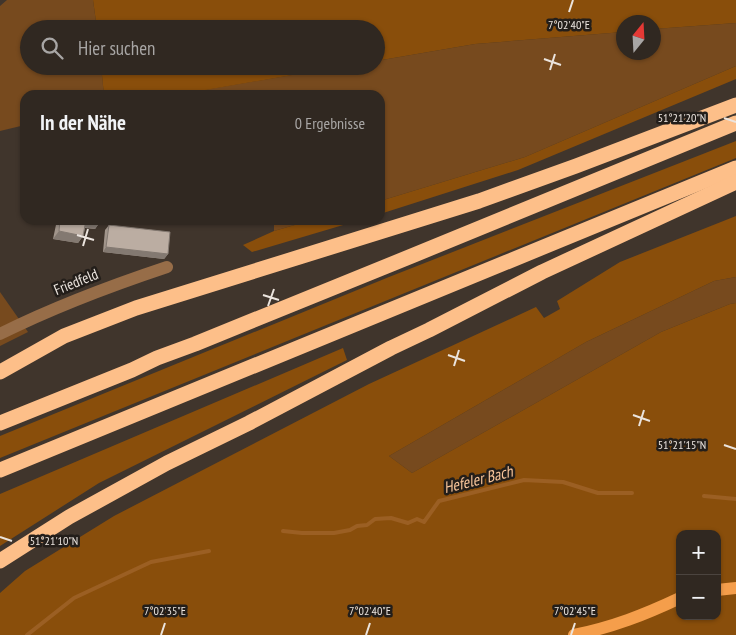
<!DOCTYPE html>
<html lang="de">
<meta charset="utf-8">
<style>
:root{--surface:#302821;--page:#38302a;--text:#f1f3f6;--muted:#a8a6a5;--line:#4b443f}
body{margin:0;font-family:"PT Sans Narrow",sans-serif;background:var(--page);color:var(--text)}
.controls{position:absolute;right:15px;bottom:15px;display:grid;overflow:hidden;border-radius:10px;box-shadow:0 1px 4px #0004}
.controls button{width:45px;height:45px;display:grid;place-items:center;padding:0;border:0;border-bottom:1px solid var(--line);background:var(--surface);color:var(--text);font:25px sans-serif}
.compass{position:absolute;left:616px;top:15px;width:45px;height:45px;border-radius:50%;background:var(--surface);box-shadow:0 1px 4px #0004;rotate:18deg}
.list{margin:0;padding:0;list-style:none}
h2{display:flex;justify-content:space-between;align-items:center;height:65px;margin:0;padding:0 20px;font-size:21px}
h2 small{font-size:16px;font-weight:400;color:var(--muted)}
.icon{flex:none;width:28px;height:28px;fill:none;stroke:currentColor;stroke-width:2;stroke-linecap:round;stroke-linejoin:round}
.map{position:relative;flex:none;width:736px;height:635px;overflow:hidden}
.search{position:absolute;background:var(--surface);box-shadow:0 1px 4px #0004;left:20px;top:20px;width:365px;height:55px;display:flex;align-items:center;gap:12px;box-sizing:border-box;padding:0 18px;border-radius:28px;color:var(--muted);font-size:19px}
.panel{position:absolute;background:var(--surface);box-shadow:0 1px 4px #0004;left:20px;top:90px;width:365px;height:135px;border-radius:15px}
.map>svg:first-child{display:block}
</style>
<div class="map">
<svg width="736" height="635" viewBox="0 0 736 635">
<rect width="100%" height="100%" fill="#40352c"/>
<g fill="#774a1e">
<path d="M7 0H93L97 29H29V66H101L104 95H25V125L0 131V6Z"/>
<path d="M736 23V66L525 157 380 201V95H186V93L344 66H376V61L475 44 623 32 624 52H654V29Z"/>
<path d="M274 220H312L274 231Z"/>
<path d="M736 277V303L730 304 661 332 412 473 389 456 586 342 714 281Z"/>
<path d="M0 292 28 332 0 346Z"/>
</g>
<g fill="#894e0b" fill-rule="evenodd">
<path d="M93 0H736V23L654 29V22H624L623 32 475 44 376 61V29H97Z"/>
<path d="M101 66H344L177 95H104Z"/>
<path d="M736 66V79L518 170 380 214V201L525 157Z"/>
<path d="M736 141V158L0 458V436L389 277Z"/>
<path d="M736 216V277L714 281 586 342 389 456 412 473 661 332 730 304 736 303V635H0V593L25 571 114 516 369 384 536 307 544 318 560 309 557 301 620 262ZM680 534H717V616H680Z"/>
<path d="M312 220H360L252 252 243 245 274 231Z"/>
<path d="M343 348 347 360 99 483 0 546V494Z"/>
</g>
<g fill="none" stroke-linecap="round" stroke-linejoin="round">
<g stroke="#9b5f23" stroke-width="4">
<path d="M704 496 736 499"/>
<path d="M283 531 302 533H334L350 530 357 526 367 525 375 519 391 518 408 523 417 519 424 522 439 501 524 480 563 482 598 493H632"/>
<path d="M27 635 74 598 151 562 209 551"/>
</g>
<path stroke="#976d48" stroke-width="12" d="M0 334C54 307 110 286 167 267"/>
<g stroke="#f59e4b" stroke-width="12">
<path d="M717 590 736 588"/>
<path d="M574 635C613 627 644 615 680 598"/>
</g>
<g stroke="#fdbf89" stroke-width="15">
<path d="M0 372 64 336 136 308 479 201 576 166 736 105"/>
<path d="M0 423 132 370 157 358 195 344 414 255 736 123"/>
<path d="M0 470 736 168"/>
<path d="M0 561 69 517 167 463 249 423 391 348 429 330 542 272 736 182"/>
</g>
</g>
<g fill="#a1958b">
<path d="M57 220H101L100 222 95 229 85 228 83 236 78 243 53 239Z"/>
<path d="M109 225 168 254 164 259 103 252 105 230Z"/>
</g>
<g fill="#837971">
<path d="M86 220H89L100 222 95 229 81 227Z"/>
<path d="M59 231 83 236 78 243 53 239Z"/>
<path d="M106 247 168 254 164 259 103 252Z"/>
</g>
<g fill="#bbada2" stroke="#837971">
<path d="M60 220H86L83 236 59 231Z"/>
<path d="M89 220H101L100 222Z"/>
<path d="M109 225 170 232 168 254 106 247Z"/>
</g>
<path fill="none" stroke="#ebe4de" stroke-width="2" d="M569 12 573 0M544 59 561 65M550 70 555 54M724 118 736 122M77 235 94 240M83 246 88 229M263 295 279 300M268 306 274 289M448 355 465 361M454 366 459 350M633 415 650 421M639 426 644 410M724 445 736 449M0 537 12 541M161 635 165 623M366 635 370 623M571 635 575 623"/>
<g text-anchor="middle" stroke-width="5" stroke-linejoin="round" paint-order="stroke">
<g font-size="15" fill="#ebe4de" stroke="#231e1a">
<text transform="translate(76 282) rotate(-22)" y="5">Friedfeld</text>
</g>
<g font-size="16" font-style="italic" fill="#f9c59a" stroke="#231e1a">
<text transform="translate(478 479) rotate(-14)" y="6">Hefeler Bach</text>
</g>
</g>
<g font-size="12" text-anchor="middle" fill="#ebe4de" stroke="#231e1a" stroke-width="5" stroke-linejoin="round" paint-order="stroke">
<text x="569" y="29">7°02'40"E</text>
<text x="682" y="122">51°21'20"N</text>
<text x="682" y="449">51°21'15"N</text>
<text x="54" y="545">51°21'10"N</text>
<text x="165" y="615">7°02'35"E</text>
<text x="370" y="615">7°02'40"E</text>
<text x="575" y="615">7°02'45"E</text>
</g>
</svg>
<div class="controls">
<button>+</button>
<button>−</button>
</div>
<svg class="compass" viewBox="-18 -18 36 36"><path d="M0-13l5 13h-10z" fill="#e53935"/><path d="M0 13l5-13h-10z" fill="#a8a6a5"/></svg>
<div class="search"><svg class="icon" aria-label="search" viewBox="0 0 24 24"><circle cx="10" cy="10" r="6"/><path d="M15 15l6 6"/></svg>Hier suchen</div>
<section class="panel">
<h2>In der Nähe<small>0 Ergebnisse</small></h2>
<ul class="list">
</ul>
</section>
</div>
